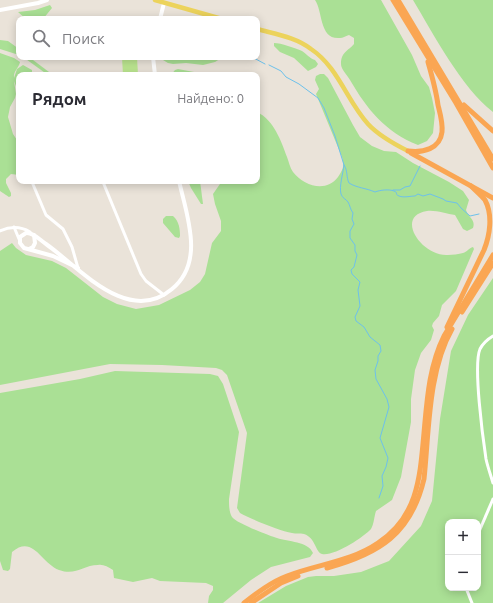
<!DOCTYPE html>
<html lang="ru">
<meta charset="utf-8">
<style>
:root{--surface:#fff;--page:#f2f2f3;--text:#2b2b33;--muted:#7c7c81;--line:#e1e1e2}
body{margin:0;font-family:Ubuntu,sans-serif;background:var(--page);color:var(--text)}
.controls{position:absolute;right:12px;bottom:12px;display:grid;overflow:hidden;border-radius:8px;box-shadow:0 2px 10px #0003}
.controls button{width:36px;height:36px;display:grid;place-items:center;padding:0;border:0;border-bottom:1px solid var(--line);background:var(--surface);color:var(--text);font:20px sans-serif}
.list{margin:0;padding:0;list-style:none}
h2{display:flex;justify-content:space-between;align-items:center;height:52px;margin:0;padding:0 16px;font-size:17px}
h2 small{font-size:13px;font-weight:400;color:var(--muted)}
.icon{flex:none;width:22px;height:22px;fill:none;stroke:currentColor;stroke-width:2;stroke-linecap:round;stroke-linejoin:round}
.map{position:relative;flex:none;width:493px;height:603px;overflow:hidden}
.search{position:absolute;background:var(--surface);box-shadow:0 2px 10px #0003;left:16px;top:16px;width:244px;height:44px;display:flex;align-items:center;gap:10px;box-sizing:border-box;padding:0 14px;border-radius:8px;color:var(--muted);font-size:15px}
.panel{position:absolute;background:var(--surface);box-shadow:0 2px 10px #0003;left:16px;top:72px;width:244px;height:112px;border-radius:8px}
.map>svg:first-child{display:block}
</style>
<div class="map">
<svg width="493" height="603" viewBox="0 0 493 603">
<rect width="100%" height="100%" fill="#eae3d9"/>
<g fill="#aae095" fill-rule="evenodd">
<path d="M315 0H381L412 55 421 76 429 87 432 98 435 113 433 133 427 141 418 145C385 132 367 109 350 80 347 75 341 69 341 64 341 52 348 51 354 44V38L349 35C345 36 343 38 340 38 319 40 323 11 315 0Z"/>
<path d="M413 0H493V112C461 87 434 35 413 0Z"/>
<path d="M50 5 52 8 43 19H26L18 12 35 10Z"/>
<path d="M0 40 8 41 19 49V55L0 49Z"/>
<path d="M274 43C281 43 295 48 302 51 307 54 309 58 315 60L318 64 316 67 308 71 294 58 280 52 274 46Z"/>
<path d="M0 53 14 58 20 62C19 68 13 71 14 78L17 69 23 65 32 70V75H19V94L14 81 16 94 15 98 10 107 8 117 13 134 19 143V175L11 174 6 179V183L11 193V196L9 197 0 191Z"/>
<path d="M23 57H29L53 75H48Z"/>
<path d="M163 57H223L215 62 203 65 186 63 173 64 168 63 163 60Z"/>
<path d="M178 69 210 75H171L175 70Z"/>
<path d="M320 74H324L328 78 353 125 360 137 372 146 384 151 396 152 413 163 449 182 463 191 469 200 466 210C468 217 476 220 473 228L467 231 463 229 455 215C447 214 436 210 427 211 394 216 422 257 448 255 452 255 459 254 463 253 467 252 469 248 473 247L474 249 456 291 442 305 439 316 433 323 432 326 434 330 431 340 421 353 415 370 411 399V422L401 477 392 500 376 511C374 517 374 524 371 529 364 537 333 557 322 554 315 552 316 538 304 534 300 533 296 534 292 533 280 531 251 519 240 513L237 508 247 433 227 375 222 370 216 368 162 365 110 364 0 385V251L12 243 16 248 26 255 52 261 66 268 103 297 117 304 136 309 159 305 190 290 200 282 205 274 212 243 221 231V221L215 204 213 194 222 181H257V112C274 120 281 141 287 157 289 162 290 168 293 172 304 186 326 193 338 177 344 168 344 166 342 157L316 94 319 89 315 80 316 76Z"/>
<path d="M188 181H200L203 204H201L191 188Z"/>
<path d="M166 216H173C179 221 180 229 180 236L179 238 175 237 163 223V219Z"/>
<path d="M493 278V603H258L286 586 308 577 316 576H334L361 572 389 561 421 526 432 501 440 419 451 351 468 315ZM448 522H478V588H448Z"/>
<path d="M115 371 210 374 218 376 223 384 239 432 229 499C229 505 229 512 232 517 236 523 270 536 277 538 288 542 308 541 313 553L310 557 271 567 251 580 223 603H208L209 596 213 590V586L206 583 160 581 152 578 133 582 114 578 113 570C108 567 103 564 98 565 83 565 76 576 59 570 41 563 33 534 12 552L10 569 8 571 3 570 0 561V393L80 379Z"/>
</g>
<path fill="#bde791" d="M122 57H137L138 75H123Z"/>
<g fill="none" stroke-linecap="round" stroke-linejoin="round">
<g stroke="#6dc1eb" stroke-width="1">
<path d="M252 57 265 64"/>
<path d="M269 65 281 71 286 77 299 84 318 98 324 108 335 136 344 165C348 171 346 177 349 183 357 188 366 188 375 192 380 190 389 189 394 191 400 194 393 193 399 196 404 198 410 196 415 196L418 194 423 196 430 194 443 199 446 201 457 203 461 208 470 216 479 214"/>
<path d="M344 165C343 174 339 186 341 194 342 198 346 199 348 202 350 205 350 209 353 213L352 219 354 224 350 231V238L355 245V251L357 255 354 267 351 270 352 274 360 282 358 290 360 306 355 317 356 321 364 327 370 337 380 345 381 351 378 356V361L375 370 376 379 387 399 389 407 380 438 388 458 386 467 382 476 383 486 379 498"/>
<path d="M393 190H400L405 187 410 186 420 166"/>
</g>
<g stroke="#fff" stroke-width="3">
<path d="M32 182 46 215 63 229 72 247 78 268"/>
<path d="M103 182 141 274 146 281 164 295"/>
<path d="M14 227 19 239"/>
<path d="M0 231C11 226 20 226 30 232"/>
<path d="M493 336C488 339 483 343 480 349 473 365 483 439 486 459 488 468 491 476 493 483"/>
<path d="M478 534 493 499"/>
<path d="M466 588 472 603"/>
</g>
<g stroke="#fff" stroke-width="4">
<path d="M0 10 38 3 47 0"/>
<path d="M160 19 164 3"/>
<path d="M153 57 155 75"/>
<path d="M29 249 33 247 35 243 34 235"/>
<path d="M78 268 53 256 24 248 20 243V237L26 233C33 232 40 240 46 244 80 268 128 326 172 289 205 262 187 216 179 181"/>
</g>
<g stroke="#ecd35b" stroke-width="4.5">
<path d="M155 0 222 19"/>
<path d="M257 29C275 34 296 37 311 49 338 67 347 101 368 124 379 136 394 144 408 151"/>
</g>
<g stroke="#faa653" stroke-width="5">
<path d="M393 0 456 103 493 168"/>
<path d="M398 0 493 159"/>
<path d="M464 105 493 131"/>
<path d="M408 151C423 153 440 149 442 132 443 123 440 113 438 105 436 90 432 76 428 62"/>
<path d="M411 153 493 198"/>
<path d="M462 312 493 263"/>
<path d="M447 327 484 250C490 235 493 215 485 200 481 195 476 191 471 186"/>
<path d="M327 568C379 554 411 534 424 479 429 432 428 371 452 329"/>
<path d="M244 603C257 593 271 582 287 576 318 564 350 562 378 543 418 517 420 477 424 433 427 400 429 366 444 336L493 255"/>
<path d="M251 603 281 583 298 576"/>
</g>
</g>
</svg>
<div class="controls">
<button>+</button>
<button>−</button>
</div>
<div class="search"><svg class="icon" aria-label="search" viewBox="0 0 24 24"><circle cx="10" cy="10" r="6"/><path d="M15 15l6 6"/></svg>Поиск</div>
<section class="panel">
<h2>Рядом<small>Найдено: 0</small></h2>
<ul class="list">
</ul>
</section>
</div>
